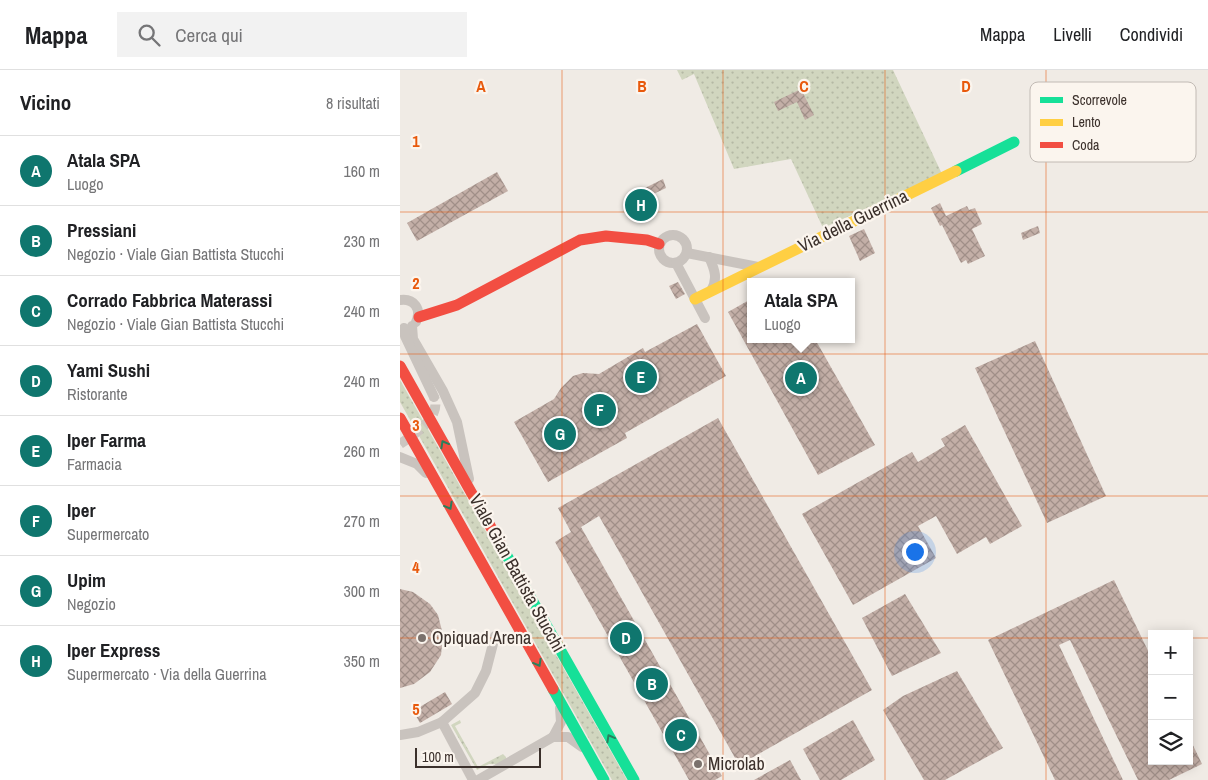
<!DOCTYPE html>
<html lang="it">
<meta charset="utf-8">
<style>
:root{--surface:#fff;--page:#f2f2f2;--text:#202124;--muted:#757577;--line:#e0e0e0;--accent:#0f766e}
body{margin:0;font-family:"Archivo Narrow",sans-serif;background:var(--page);color:var(--text)}
.controls{position:absolute;right:15px;bottom:15px;display:grid;overflow:hidden;border-radius:0px;box-shadow:0 2px 12px #0003}
.controls button{width:45px;height:45px;display:grid;place-items:center;padding:0;border:0;border-bottom:1px solid var(--line);background:var(--surface);color:var(--text);font:25px sans-serif}
.scale{position:absolute;left:15px;bottom:12px;width:126px;box-sizing:border-box;padding-left:5px;border:2px solid #3b302b;border-top:0;font-size:14px;line-height:18px;white-space:nowrap;color:#3b302b;-webkit-text-stroke:4px #fbf5ee;paint-order:stroke}
.you{position:absolute;left:514px;top:481px;width:18px;height:18px;margin:-12px;border:4px solid #fff;border-radius:50%;background:#1a73e8;box-shadow:0 0 0 8px #1a73e833}
.badge{display:grid;place-items:center;width:32px;height:32px;border-radius:50%;background:var(--accent);color:#fff;font-size:16px;font-weight:700}
.pin{position:absolute;translate:-50% -50%;border:2px solid #fff;box-shadow:0 1px 5px #0006}
.popup{position:absolute;left:347px;top:208px;width:108px;height:65px;box-sizing:border-box;display:grid;place-content:center;border-radius:0px;background:var(--surface);filter:drop-shadow(0 1px 4px #0005);font-size:16px;white-space:nowrap;color:var(--muted)}
.popup b{font-size:19px;color:var(--text)}
.popup::after{content:'';position:absolute;left:50%;top:100%;margin-left:-10px;border:10px solid transparent;border-top-color:var(--surface)}
.list{margin:0;padding:0;list-style:none}
h2{display:flex;justify-content:space-between;align-items:center;height:65px;margin:0;padding:0 20px;font-size:21px}
h2 small{font-size:16px;font-weight:400;color:var(--muted)}
.list li{display:grid;grid-template-columns:32px 1fr auto;gap:15px;align-items:center;box-sizing:border-box;height:70px;padding:0 20px;border-top:1px solid var(--line)}
.list b{display:block;font-size:19px;white-space:nowrap}
.list p{margin:0;font-size:16px;white-space:nowrap;color:var(--muted)}
.list em{font-size:16px;font-style:normal;color:var(--muted)}
.icon{flex:none;width:28px;height:28px;fill:none;stroke:currentColor;stroke-width:2;stroke-linecap:round;stroke-linejoin:round}
.map{position:relative;flex:none;width:808px;height:710px;overflow:hidden}
header{display:flex;align-items:center;gap:30px;box-sizing:border-box;height:70px;padding:0 25px;background:var(--surface);border-bottom:1px solid var(--line)}
header strong{font-size:24px}
nav{display:flex;gap:28px;margin-inline-start:auto;font-size:18px}
.search{width:350px;height:45px;background:var(--page);display:flex;align-items:center;gap:12px;box-sizing:border-box;padding:0 18px;border-radius:0px;color:var(--muted);font-size:19px}
main{display:flex}
aside{flex:1;background:var(--surface)}
.map>svg:first-child{display:block}
</style>
<header>
<strong>Mappa</strong>
<div class="search"><svg class="icon" aria-label="search" viewBox="0 0 24 24"><circle cx="10" cy="10" r="6"/><path d="M15 15l6 6"/></svg>Cerca qui</div>
<nav><a>Mappa</a><a>Livelli</a><a>Condividi</a></nav>
</header>
<main>
<aside>
<h2>Vicino<small>8 risultati</small></h2>
<ul class="list">
<li><span class="badge">A</span><div><b>Atala SPA</b><p>Luogo</p></div><em>160 m</em></li>
<li><span class="badge">B</span><div><b>Pressiani</b><p>Negozio · Viale Gian Battista Stucchi</p></div><em>230 m</em></li>
<li><span class="badge">C</span><div><b>Corrado Fabbrica Materassi</b><p>Negozio · Viale Gian Battista Stucchi</p></div><em>240 m</em></li>
<li><span class="badge">D</span><div><b>Yami Sushi</b><p>Ristorante</p></div><em>240 m</em></li>
<li><span class="badge">E</span><div><b>Iper Farma</b><p>Farmacia</p></div><em>260 m</em></li>
<li><span class="badge">F</span><div><b>Iper</b><p>Supermercato</p></div><em>270 m</em></li>
<li><span class="badge">G</span><div><b>Upim</b><p>Negozio</p></div><em>300 m</em></li>
<li><span class="badge">H</span><div><b>Iper Express</b><p>Supermercato · Via della Guerrina</p></div><em>350 m</em></li>
</ul>
</aside>
<div class="map">
<svg width="808" height="710" viewBox="0 0 808 710">
<defs>
<pattern id="grass-dots" width="8" height="8" patternUnits="userSpaceOnUse" patternTransform="scale(1.25)"><rect width="8" height="8" fill="#d1d6bf"/><path d="M2 2h.1M6 6h.1" fill="none" stroke="#b4b8a4" stroke-width="1.8" stroke-linecap="round"/></pattern>
<pattern id="building-cross-hatch" width="8" height="8" patternUnits="userSpaceOnUse" patternTransform="scale(1.25)"><rect width="8" height="8" fill="#c3afa7"/><path d="M0 0l8 8M0 8l8-8" fill="none" stroke="#a08f88"/></pattern>
</defs>
<rect width="100%" height="100%" fill="#f0ebe5"/>
<g fill="url(#grass-dots)">
<path d="M277 0H493L542 104 423 158 391 89 334 99 294 4 282 10Z"/>
<path d="M0 310 227 710H212L0 332Z"/>
<path d="M60 650 61 653 55 656 78 697 103 684 106 687V690L99 694H89L77 700 51 655Z"/>
</g>
<g fill="url(#building-cross-hatch)">
<path d="M401 19 414 45 405 50 397 32 378 41 374 32Z"/>
<path d="M97 102 108 121 17 171 7 153Z"/>
<path d="M263 109 266 118 247 127 254 142 239 150 227 127Z"/>
<path d="M540 133 546 146 567 136 569 140 575 138 582 154 572 159 585 186 568 194 566 190 561 193 542 155 540 156 531 138Z"/>
<path d="M638 156 640 163 623 170 621 163Z"/>
<path d="M464 159 475 183 460 191 449 166Z"/>
<path d="M278 212 285 224 276 229 269 216Z"/>
<path d="M351 229V269H415L475 375 418 405 328 242Z"/>
<path d="M297 254 326 306 225 363 227 368 148 412 114 352 154 329 161 318 173 306 183 303 199 304 243 278 245 282Z"/>
<path d="M635 271 706 426 647 453 575 298Z"/>
<path d="M318 348 472 620 339 695 199 446 181 457 322 706 315 710H289L155 472 171 462 158 438Z"/>
<path d="M565 355 622 456 590 474 586 467 557 484 536 446 518 456 536 488 453 535 402 444 512 382 518 392 545 376 541 369Z"/>
<path d="M714 510 752 589V691H789V667L802 694 769 710H738L670 570 659 575 723 710H655L588 570Z"/>
<path d="M0 519 13 522 30 534 38 545 43 565 41 585 30 602 14 614 0 618Z"/>
<path d="M505 524 541 583 492 606 462 548Z"/>
<path d="M557 601 603 678 545 710H524L483 640 503 626Z"/>
<path d="M45 622 52 634 20 653 13 641Z"/>
<path d="M453 650 475 690 441 710H420L403 679Z"/>
<path d="M390 690 401 710H354Z"/>
</g>
<g fill="none" stroke-linecap="round" stroke-linejoin="round">
<path stroke="#ccc6c0" stroke-width="10" stroke-dasharray="10 5" stroke-linecap="butt" d="M0 374C14 364 42 348 34 327"/>
<g stroke="#c9c3be" stroke-width="10">
<circle cx="273" cy="179" r="14"/>
<path d="M287 183 358 197"/>
<path d="M309 187C315 200 318 209 311 221"/>
<path d="M276 193 305 248"/>
<path d="M0 230C14 228 22 239 16 252"/>
<path d="M12 256 13 269 43 321 57 352 69 409"/>
<path d="M4 258 5 266 34 327"/>
<path d="M0 387 17 394 26 403"/>
<path d="M42 652 73 710"/>
<path d="M0 665 18 662 42 652 75 623 86 601 95 566"/>
<path d="M153 667 161 652 160 638"/>
<path d="M78 710 153 667H168L182 677"/>
</g>
<g stroke="#16e098" stroke-width="11">
<path d="M556 101 614 72"/>
<path d="M102 477 234 710"/>
<path d="M153 619 204 710"/>
</g>
<path stroke="#ffcf43" stroke-width="11" d="M295 229 556 101"/>
<g stroke="#f24e42" stroke-width="11">
<path d="M19 247 57 235 180 170 206 166 247 170 259 174"/>
<path d="M0 296 102 477"/>
<path d="M0 348 153 619"/>
</g>
</g>
<defs><path id="oneway-chevron" d="M-2-3.5L2.5 0L-2 3.5" fill="none" stroke-width="1.6" stroke-linecap="round" stroke-linejoin="round" transform="scale(1.25)"/></defs>
<g stroke="#2a7f5c">
<use href="#oneway-chevron" transform="translate(44 374) rotate(-119)"/>
<use href="#oneway-chevron" transform="translate(49 436) rotate(61)"/>
<use href="#oneway-chevron" transform="translate(138 593) rotate(61)"/>
<use href="#oneway-chevron" transform="translate(210 668) rotate(-119)"/>
</g>
<path fill="none" stroke="#e8590c" stroke-width="1" stroke-opacity="0.55" d="M162 0V710M323 0V710M485 0V710M646 0V710M0 142H808M0 284H808M0 426H808M0 568H752M789 568H808"/>
<g fill="#7a716c" stroke="#fbf5ee" stroke-width="2">
<circle cx="22" cy="568" r="5"/>
<circle cx="298" cy="694" r="5"/>
</g>
<g text-anchor="middle" stroke-width="4.5" stroke-linejoin="round" paint-order="stroke">
<g font-size="18" fill="#3b302b" stroke="#fbf5ee">
<text transform="translate(453 151) rotate(-26)" y="6">Via della Guerrina</text>
<text transform="translate(117 503) rotate(61)" y="6">Viale Gian Battista Stucchi</text>
</g>
<g font-size="18" fill="#3b302b" stroke="#fbf5ee" text-anchor="start">
<text x="32" y="574">Opiquad Arena</text>
<text x="308" y="700">Microlab</text>
</g>
</g>
<rect x="630" y="12" width="166" height="80" rx="8" fill="#fbf5ee" stroke="#c1bab4" stroke-width="1"/>
<rect x="640" y="27" width="23" height="6" fill="#16e098"/>
<rect x="640" y="49" width="23" height="7" fill="#ffcf43"/>
<rect x="640" y="72" width="23" height="6" fill="#f24e42"/>
<g font-size="14" fill="#3b302b">
<text x="672" y="35">Scorrevole</text>
<text x="672" y="57">Lento</text>
<text x="672" y="80">Coda</text>
</g>
<g font-size="16" text-anchor="middle" font-weight="bold" fill="#e8590c" stroke="#fbf5ee" stroke-width="4.5" stroke-linejoin="round" paint-order="stroke">
<text x="81" y="22">A</text>
<text x="242" y="22">B</text>
<text x="404" y="22">C</text>
<text x="566" y="22">D</text>
<text x="16" y="77">1</text>
<text x="16" y="219">2</text>
<text x="16" y="361">3</text>
<text x="16" y="503">4</text>
<text x="16" y="645">5</text>
</g>
</svg>
<div class="controls">
<button>+</button>
<button>−</button>
<button><svg class="icon" aria-label="layers" viewBox="0 0 24 24"><path d="M12 4l9 5-9 5-9-5zM3 14l9 5 9-5"/></svg></button>
</div>
<div class="scale">100 m</div>
<div class="you"></div>
<div class="pin badge" style="left:401px;top:308px">A</div>
<div class="popup"><b>Atala SPA</b>Luogo</div>
<div class="pin badge" style="left:252px;top:614px">B</div>
<div class="pin badge" style="left:281px;top:665px">C</div>
<div class="pin badge" style="left:226px;top:568px">D</div>
<div class="pin badge" style="left:241px;top:307px">E</div>
<div class="pin badge" style="left:200px;top:340px">F</div>
<div class="pin badge" style="left:160px;top:364px">G</div>
<div class="pin badge" style="left:241px;top:135px">H</div>
</div>
</main>
